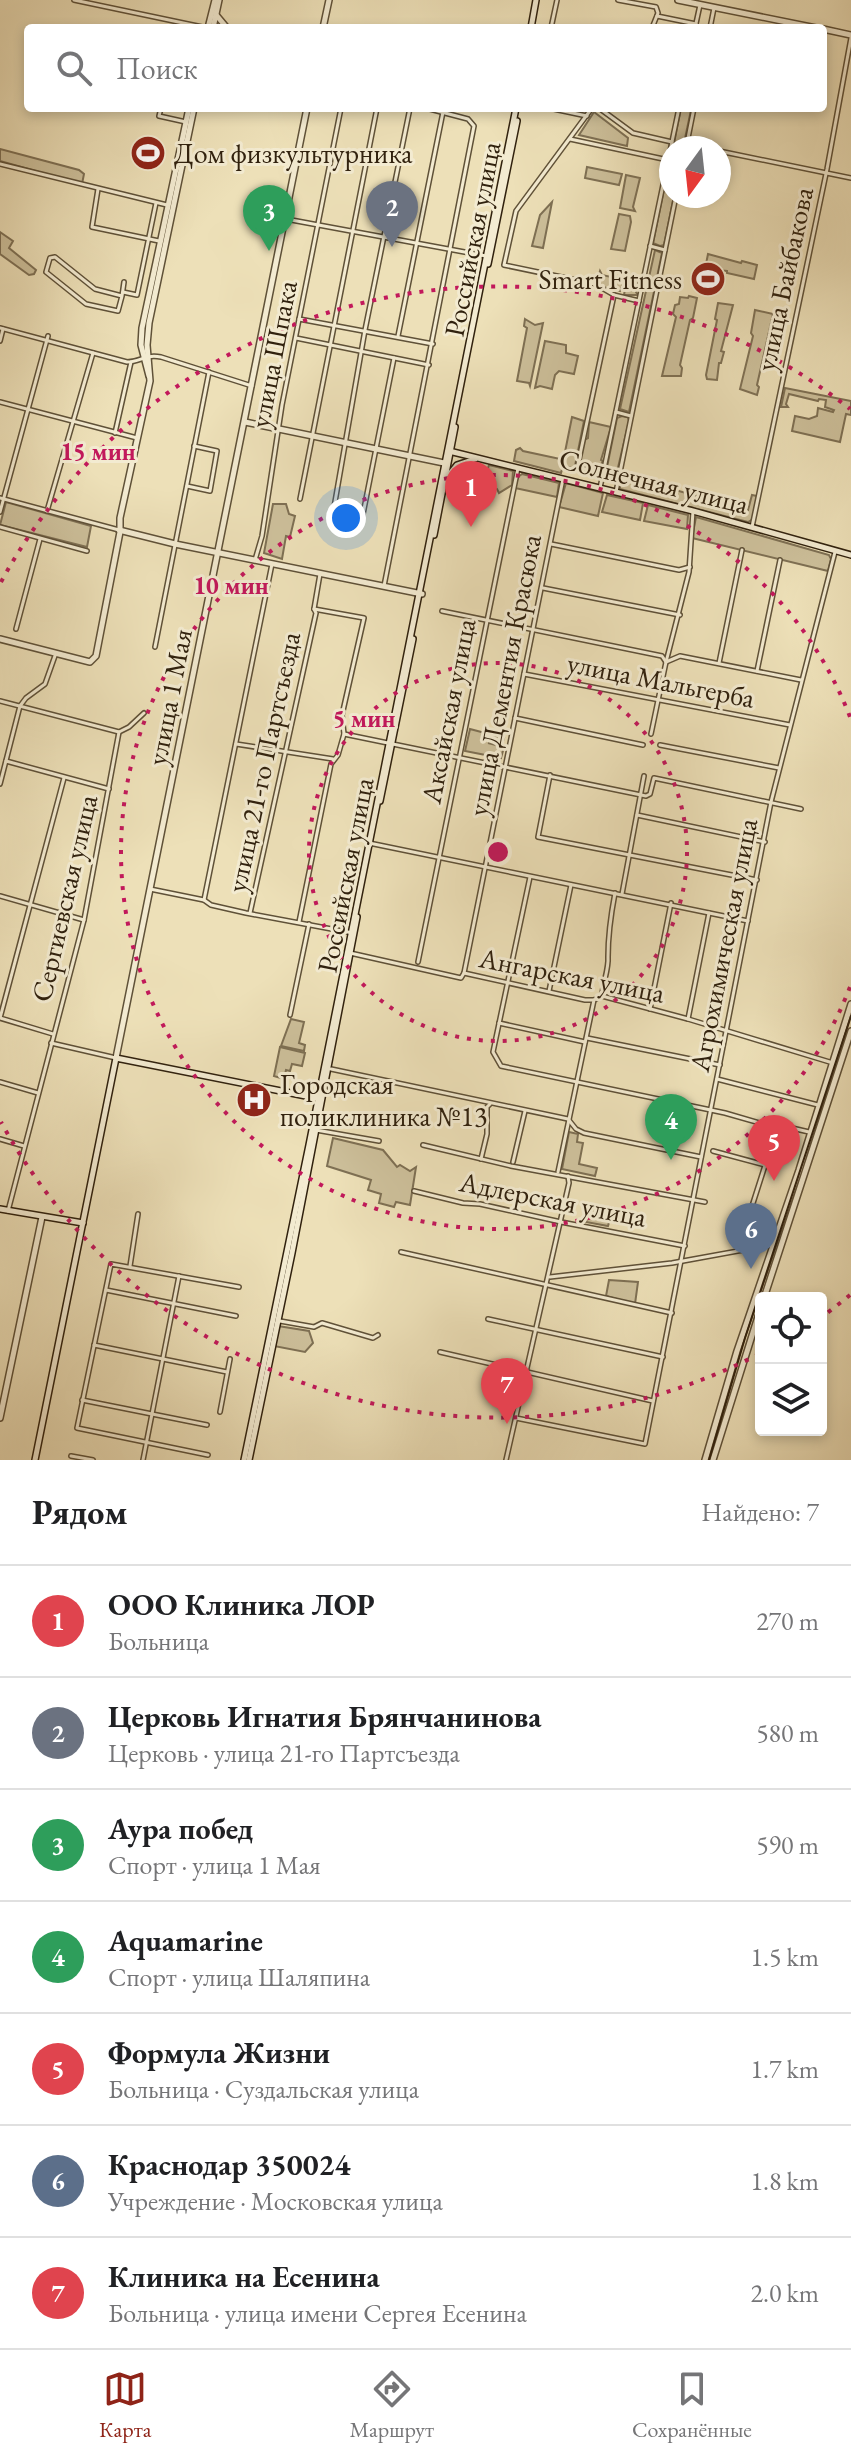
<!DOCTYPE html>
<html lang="ru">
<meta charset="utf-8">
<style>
:root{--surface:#fff;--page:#f6f6f6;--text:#202124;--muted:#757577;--line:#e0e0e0;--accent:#8f2418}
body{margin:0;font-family:"EB Garamond",serif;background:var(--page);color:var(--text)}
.controls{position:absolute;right:24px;bottom:24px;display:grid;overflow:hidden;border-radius:8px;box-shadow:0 4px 12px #0003}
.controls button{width:72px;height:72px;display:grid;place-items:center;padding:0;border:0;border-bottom:2px solid var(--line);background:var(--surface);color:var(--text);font:40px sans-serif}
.compass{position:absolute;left:659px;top:136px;width:72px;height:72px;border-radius:50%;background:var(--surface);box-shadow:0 4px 12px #0003;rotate:195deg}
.you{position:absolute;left:346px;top:518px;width:28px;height:28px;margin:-20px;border:6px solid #fff;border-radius:50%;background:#1a73e8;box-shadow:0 0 0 12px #1a73e833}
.badge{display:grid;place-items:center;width:52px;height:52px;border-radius:50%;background:var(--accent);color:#fff;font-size:26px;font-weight:700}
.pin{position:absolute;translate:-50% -66px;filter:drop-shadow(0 2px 4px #0008)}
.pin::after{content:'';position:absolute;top:42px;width:28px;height:24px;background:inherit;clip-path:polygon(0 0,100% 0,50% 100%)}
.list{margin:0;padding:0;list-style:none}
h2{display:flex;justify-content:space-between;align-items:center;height:104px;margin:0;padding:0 32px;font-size:34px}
h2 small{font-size:26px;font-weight:400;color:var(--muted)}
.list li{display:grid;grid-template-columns:52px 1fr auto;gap:24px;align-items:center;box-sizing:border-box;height:112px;padding:0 32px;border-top:2px solid var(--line)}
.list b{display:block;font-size:30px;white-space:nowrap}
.list p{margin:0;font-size:26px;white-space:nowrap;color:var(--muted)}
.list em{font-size:26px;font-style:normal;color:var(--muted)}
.icon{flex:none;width:44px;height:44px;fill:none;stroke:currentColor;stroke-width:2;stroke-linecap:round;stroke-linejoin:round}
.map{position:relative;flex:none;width:851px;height:1460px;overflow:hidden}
.search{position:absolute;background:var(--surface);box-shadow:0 4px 12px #0003;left:24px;right:24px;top:24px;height:88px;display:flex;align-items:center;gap:20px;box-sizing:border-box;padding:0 28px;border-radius:8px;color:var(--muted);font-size:30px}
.sheet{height:888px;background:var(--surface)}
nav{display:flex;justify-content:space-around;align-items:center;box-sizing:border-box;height:112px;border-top:2px solid var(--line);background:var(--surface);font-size:22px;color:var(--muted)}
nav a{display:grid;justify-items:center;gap:4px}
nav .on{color:var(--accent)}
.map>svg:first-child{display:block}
</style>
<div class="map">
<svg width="851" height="1460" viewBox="0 0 851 1460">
<rect width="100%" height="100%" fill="#ede0b8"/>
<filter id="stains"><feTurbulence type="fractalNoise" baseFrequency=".0025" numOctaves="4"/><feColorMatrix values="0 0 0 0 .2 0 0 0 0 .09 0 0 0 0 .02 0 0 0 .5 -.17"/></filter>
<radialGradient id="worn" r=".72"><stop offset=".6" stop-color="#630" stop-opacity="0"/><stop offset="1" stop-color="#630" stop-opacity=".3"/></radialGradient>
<g fill="#cdc09b" stroke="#7e7054" stroke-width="2">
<path d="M681 108 691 110 683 148H673Z"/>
<path d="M594 112 628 138 627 146 579 135Z"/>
<path d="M0 149 79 170 84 174 82 184 0 161Z"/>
<path d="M671 155V196H674L664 245 660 246 653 243Z"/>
<path d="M587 167 622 174 619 185 585 178Z"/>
<path d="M626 175 640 178 633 207 635 211 620 208Z"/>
<path d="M552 202 543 248 532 246 540 215Z"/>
<path d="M619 214 630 216 631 222 625 251 611 249Z"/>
<path d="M0 232 13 241 9 248 36 270 34 274 29 275 0 254Z"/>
<path d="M655 250 662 253 629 412 620 409Z"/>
<path d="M708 254 741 263 742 261 757 265 754 279 727 273V271L705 269Z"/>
<path d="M600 271 602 275 629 281 630 278H639L641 281 638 283 636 292 638 295H624L625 289 621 288 620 291 613 289 612 292 597 282Z"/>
<path d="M689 296 697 298 693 318 690 320 680 365 682 368 681 376H662L676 317 673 314 675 305 679 304 680 297 688 298Z"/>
<path d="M718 303 733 305 721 351 724 352 721 363H719L717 380 707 379 706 375 717 320 715 319Z"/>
<path d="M755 310 773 314 757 385 759 387 757 395 740 389 753 336 751 333Z"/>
<path d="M525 319 535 325 543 323 530 386 529 383 517 381 527 328 524 326Z"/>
<path d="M545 341 566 345V353L578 356 574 374 559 371 555 375 552 389 540 386 535 388Z"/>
<path d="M785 388 851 401V415L846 414 840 442 792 431 795 416 809 419 817 416 818 408 833 412 834 410 825 407 826 400 819 399 818 401 789 394 786 404 788 407H781Z"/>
<path d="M622 416 628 417 629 421 616 476 606 472 617 418Z"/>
<path d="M572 417 584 421 575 466 585 471 563 466 561 473 514 461 516 450 520 448 523 451 560 459 564 457Z"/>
<path d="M589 422 611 427 601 460 603 461 598 470 578 463 584 440 588 438Z"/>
<path d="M489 465 513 471 512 485 499 493 497 489 486 485 482 487Z"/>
<path d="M522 474 559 483 557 497 515 488 518 477Z"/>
<path d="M624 476 748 510 752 495 757 496 753 519 748 522 620 489V479Z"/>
<path d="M566 483 603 493 598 516 559 507Z"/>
<path d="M607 495 643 503 640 520 602 512Z"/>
<path d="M6 502 91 526 87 547 0 525Z"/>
<path d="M273 504H286L289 514 295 516 290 537 286 536 282 559 264 553Z"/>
<path d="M648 505 688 515 687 529 644 521Z"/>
<path d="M696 517 829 555 831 559 828 571 692 538Z"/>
<path d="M470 729 504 738 502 745 488 743 504 747 501 758 465 751Z"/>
<path d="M291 1019 304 1022 299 1043 305 1045 304 1051 281 1046Z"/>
<path d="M280 1047 305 1053 302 1066 292 1064 290 1071 286 1070 284 1079 274 1076Z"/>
<path d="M569 1132 578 1134 577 1142 583 1143 579 1164 597 1168 595 1176 562 1169Z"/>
<path d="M333 1138 383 1150 397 1167 400 1165 410 1171 416 1167 410 1205 396 1202 394 1207 379 1203 381 1194 368 1190 371 1180 327 1166Z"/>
<path d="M590 1204 613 1208 608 1226 586 1222Z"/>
<path d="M609 1280 638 1282 635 1304 606 1296Z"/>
<path d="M278 1326 309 1331 313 1343 305 1352 274 1346Z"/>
</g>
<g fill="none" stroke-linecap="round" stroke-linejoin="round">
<defs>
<g id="minor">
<path d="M74 0 207 28"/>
<path d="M618 0 656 7 658 13 652 28"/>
<path d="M657 16 696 24"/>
<path d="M551 28 557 0"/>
<path d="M695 28 700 5"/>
<path d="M710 28 714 8"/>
<path d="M161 108 159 116 186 122"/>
<path d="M549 108 587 116"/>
<path d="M592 108 516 211 504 265 595 284 614 295 639 301"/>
<path d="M599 108 633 133 672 142"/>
<path d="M570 139 668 160"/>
<path d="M688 145 704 148"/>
<path d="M686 148 694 108"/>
<path d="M719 151 851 178"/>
<path d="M0 164 167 205"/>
<path d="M98 189 92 227 159 241"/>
<path d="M286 219 486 256"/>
<path d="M650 246 665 250"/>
<path d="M123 292 137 295 156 203"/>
<path d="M614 295 578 464 581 468 618 478"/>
<path d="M122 296 118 311 86 304 46 272 50 258 55 257 95 289 122 296 124 282"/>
<path d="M299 319 433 344"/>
<path d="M0 328 127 362C141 362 144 354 161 357L252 386"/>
<path d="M398 336 443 112"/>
<path d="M296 338 429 365"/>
<path d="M0 341 3 329"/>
<path d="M0 402 137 438"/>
<path d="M616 412 631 416"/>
<path d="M115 433 131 362"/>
<path d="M187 486 210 491 217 451 194 446"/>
<path d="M600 488 679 108"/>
<path d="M616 492 676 196"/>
<path d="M0 498 119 530"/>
<path d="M300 499 377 108"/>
<path d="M47 511 93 353"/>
<path d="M0 512 48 336"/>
<path d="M332 519 365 330 410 108"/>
<path d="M361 524 394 358"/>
<path d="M0 527 87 551"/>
<path d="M752 527 827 169 851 38"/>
<path d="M551 544 679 570 690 567"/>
<path d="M255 560 262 536 282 405 341 108"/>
<path d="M384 586 474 126 468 119 426 108"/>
<path d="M543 588 680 615"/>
<path d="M442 611 662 656 666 662"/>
<path d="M16 629 40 539"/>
<path d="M155 647 209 372"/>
<path d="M666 662 680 656 801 680"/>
<path d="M719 663 742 550"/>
<path d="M757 671 780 560"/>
<path d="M524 674 790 725"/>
<path d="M0 701 119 732 129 727 144 713"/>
<path d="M515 718 643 745"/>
<path d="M344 734 646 796 650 794 654 778 801 809"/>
<path d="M651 734 666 662 689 572 693 511"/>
<path d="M236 744 333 759"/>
<path d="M660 745 779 768"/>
<path d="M6 761 109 789"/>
<path d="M550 775 538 837 757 880"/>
<path d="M0 784 20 706 26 698 45 684 56 653"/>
<path d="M637 815 765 842"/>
<path d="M369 843 748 921"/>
<path d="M530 877 493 1052 501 1066 725 1113 777 1128 779 1125 809 1132"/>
<path d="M150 889 204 900 211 905 246 913 353 933"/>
<path d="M622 894 644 776"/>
<path d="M0 896 84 920"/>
<path d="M204 900 272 564"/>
<path d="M250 913 316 613 314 609 320 574"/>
<path d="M299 922 331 764 338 755 344 734 342 715 364 618 314 609"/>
<path d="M350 953 461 978 464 973 585 1000H594L602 996 688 1019 833 1063"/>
<path d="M418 962 518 468"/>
<path d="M464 973 563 479"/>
<path d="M549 991 571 885"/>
<path d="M602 995C603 983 609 968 608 957 608 936 611 914 615 893"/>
<path d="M650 1009 671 903"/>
<path d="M290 1015 309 924"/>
<path d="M688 1019 709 913"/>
<path d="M499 1023 585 1042"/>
<path d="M53 1034 0 1018 64 778"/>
<path d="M587 1038 720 1065"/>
<path d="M51 1043 116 1058"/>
<path d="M331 1069 568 1119 576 1129 584 1133 701 1157"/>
<path d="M717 1079 818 1105"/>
<path d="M0 1082 38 1093"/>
<path d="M316 1130 379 1141"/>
<path d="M0 1139 24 1146"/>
<path d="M423 1145 511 1166 705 1202"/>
<path d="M713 1151 765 1165"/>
<path d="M481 1159 487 1134V1107L490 1104"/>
<path d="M513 1162 525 1111"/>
<path d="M558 1172 594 1000"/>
<path d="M414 1191 463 1203 480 1204 561 1222 685 1246"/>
<path d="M8 1211 84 920 119 732"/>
<path d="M738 1250 777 1128"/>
<path d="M401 1252 672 1313"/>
<path d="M130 1266 138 1214"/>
<path d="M550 1277 672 1263 771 1245"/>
<path d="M106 1290 236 1316"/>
<path d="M488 1319 663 1357"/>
<path d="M280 1321 314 1327 322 1323 373 1338 378 1335"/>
<path d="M94 1345 227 1372"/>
<path d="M440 1352 653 1401"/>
<path d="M82 1400 207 1425"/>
<path d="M220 1412 230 1359"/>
<path d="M516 1418 645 1444 771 802 835 552"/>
<path d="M208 1455 77 1428 111 1264 239 1287"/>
<path d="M71 1456 93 1460"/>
<path d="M143 1460 179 1276"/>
<path d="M506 1460 569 1183 568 1176"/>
</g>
<g id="tertiary">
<path d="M678 0 816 28"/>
<path d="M217 16 227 28"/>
<path d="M208 28 215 0"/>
<path d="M213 28 219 0"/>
<path d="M323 28 329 0"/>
<path d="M823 29 851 35"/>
<path d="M149 376 141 345 142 328 189 108"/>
<path d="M245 422 444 463"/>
<path d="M119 530 175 544 422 594"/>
<path d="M0 639 86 661 90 662 96 656 120 532V518L150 381 147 345 149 323 194 108"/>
<path d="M116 1058 307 108"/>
<path d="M764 1298 851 1031"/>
<path d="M0 1418 42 1217"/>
<path d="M705 1460 737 1351 799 1170 851 1004"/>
<path d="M713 1460 761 1307"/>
</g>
<g id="secondary">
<path d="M531 28 536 0"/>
<path d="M488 264 517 121"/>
<path d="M449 451 693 511 851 555"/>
<path d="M448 476 457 465 475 459"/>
<path d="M434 535 455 427"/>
<path d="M380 801 413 639"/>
<path d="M0 1209 83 1223"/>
<path d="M35 1460 116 1058 321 1099"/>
<path d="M244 1460 309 1145 516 108"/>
<path d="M249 1460 292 1253 357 917"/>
</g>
</defs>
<use href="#minor" stroke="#5f5138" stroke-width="6"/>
<use href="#tertiary" stroke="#5f5138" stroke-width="8"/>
<use href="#secondary" stroke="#30210e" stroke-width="8"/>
<use href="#minor" stroke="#f3ebd1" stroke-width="3"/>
<use href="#tertiary" stroke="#f3ebd1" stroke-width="5"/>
<use href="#secondary" stroke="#f3ebd1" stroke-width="5"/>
<path stroke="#30210e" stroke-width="2" d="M709 1460 745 1338 851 1016"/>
</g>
<g fill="none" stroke="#c2185b" stroke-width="4" stroke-dasharray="4 8">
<circle cx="498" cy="852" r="189"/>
<path d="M850 987A377 377 0 1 1 850 717"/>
<path d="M850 1295A566 566 0 0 1 823 1316M759 1354A566 566 0 0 1 1 1122M1 582A566 566 0 0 1 850 409"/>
</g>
<defs>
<symbol id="stadium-disc" viewBox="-11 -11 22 22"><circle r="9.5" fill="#8f2418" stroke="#f3ebd1"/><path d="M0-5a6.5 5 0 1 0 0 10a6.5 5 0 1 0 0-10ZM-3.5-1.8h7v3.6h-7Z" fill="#fff"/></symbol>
<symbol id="hospital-disc" viewBox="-11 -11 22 22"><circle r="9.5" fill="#8f2418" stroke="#f3ebd1"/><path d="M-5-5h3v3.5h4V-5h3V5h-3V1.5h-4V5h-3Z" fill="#fff"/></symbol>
</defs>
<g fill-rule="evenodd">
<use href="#stadium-disc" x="128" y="133" width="40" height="40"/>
<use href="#stadium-disc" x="688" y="259" width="40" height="40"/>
<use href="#hospital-disc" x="234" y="1080" width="40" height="40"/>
</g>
<g text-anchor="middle" stroke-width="6" stroke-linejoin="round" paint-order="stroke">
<g font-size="28" fill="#30210e" stroke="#f3ebd1" text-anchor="start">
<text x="174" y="163">Дом физкультурника</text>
<text x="682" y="289" text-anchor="end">Smart Fitness</text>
<text x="280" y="1094">Городская<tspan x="280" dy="32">поликлиника №13</tspan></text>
</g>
<g font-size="28" fill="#30210e" stroke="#f3ebd1">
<text transform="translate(472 239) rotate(-79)" y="10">Российская улица</text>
<text transform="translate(784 279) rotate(-78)" y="10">улица Байбакова</text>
<text transform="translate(273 354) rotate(-79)" y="10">улица Шпака</text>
<text transform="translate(654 481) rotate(14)" y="10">Солнечная улица</text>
<text transform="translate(504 675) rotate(-79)" y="10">улица Дементия Красюка</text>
<text transform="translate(661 680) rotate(11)" y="10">улица Мальгерба</text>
<text transform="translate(169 697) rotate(-79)" y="10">улица 1 Мая</text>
<text transform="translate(448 711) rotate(-79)" y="10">Аксайская улица</text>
<text transform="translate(263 762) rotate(-78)" y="10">улица 21-го Партсъезда</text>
<text transform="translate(345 875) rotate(-79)" y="10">Российская улица</text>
<text transform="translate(64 898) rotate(-77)" y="10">Сергиевская улица</text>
<text transform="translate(723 945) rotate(-79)" y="10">Агрохимическая улица</text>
<text transform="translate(572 975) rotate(11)" y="10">Ангарская улица</text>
<text transform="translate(553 1199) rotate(11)" y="10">Адлерская улица</text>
</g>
</g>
<circle cx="498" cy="852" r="12" fill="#c2185b" stroke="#f3ebd1" stroke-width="4"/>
<g font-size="24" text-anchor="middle" font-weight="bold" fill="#c2185b" stroke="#f3ebd1" stroke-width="6" stroke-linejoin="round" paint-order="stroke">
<text x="98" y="460">15 мин</text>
<text x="231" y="594">10 мин</text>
<text x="364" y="727">5 мин</text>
</g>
<rect width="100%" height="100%" filter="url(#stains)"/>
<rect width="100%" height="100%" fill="url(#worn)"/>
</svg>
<div class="controls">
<button><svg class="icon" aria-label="locate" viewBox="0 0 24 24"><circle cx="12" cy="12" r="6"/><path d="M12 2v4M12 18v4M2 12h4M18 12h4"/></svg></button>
<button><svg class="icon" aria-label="layers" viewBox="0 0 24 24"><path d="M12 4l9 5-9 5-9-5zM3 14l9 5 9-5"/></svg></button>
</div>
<svg class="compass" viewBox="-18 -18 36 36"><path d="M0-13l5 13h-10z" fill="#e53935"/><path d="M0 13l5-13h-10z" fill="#757577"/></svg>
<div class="you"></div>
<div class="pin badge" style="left:471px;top:527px;background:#e0444e">1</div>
<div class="pin badge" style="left:392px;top:247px;background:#6b7280">2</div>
<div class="pin badge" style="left:269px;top:251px;background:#2e9e5b">3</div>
<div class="pin badge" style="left:671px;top:1160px;background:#2e9e5b">4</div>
<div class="pin badge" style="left:774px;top:1181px;background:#e0444e">5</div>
<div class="pin badge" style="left:751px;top:1269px;background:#5c6f8a">6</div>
<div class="pin badge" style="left:507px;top:1424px;background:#e0444e">7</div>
<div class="search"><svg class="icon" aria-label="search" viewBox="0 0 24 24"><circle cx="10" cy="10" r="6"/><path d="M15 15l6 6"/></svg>Поиск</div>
</div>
<section class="sheet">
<h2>Рядом<small>Найдено: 7</small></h2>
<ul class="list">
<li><span class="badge" style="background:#e0444e">1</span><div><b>ООО Клиника ЛОР</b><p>Больница</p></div><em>270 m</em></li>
<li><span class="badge" style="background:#6b7280">2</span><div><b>Церковь Игнатия Брянчанинова</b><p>Церковь · улица 21-го Партсъезда</p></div><em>580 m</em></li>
<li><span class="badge" style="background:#2e9e5b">3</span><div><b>Аура побед</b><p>Спорт · улица 1 Мая</p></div><em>590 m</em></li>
<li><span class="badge" style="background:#2e9e5b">4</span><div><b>Aquamarine</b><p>Спорт · улица Шаляпина</p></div><em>1.5 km</em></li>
<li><span class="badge" style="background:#e0444e">5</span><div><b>Формула Жизни</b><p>Больница · Суздальская улица</p></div><em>1.7 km</em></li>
<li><span class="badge" style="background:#5c6f8a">6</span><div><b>Краснодар 350024</b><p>Учреждение · Московская улица</p></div><em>1.8 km</em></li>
<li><span class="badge" style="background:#e0444e">7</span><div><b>Клиника на Есенина</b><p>Больница · улица имени Сергея Есенина</p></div><em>2.0 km</em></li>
</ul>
</section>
<nav>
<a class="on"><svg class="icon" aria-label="map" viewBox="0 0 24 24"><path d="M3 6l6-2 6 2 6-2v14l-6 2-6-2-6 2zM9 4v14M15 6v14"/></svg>Карта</a>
<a><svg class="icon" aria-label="directions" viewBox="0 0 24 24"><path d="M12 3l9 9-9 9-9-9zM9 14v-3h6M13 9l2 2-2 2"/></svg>Маршрут</a>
<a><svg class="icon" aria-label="saved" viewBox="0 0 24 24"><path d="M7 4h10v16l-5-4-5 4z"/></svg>Сохранённые</a>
</nav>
